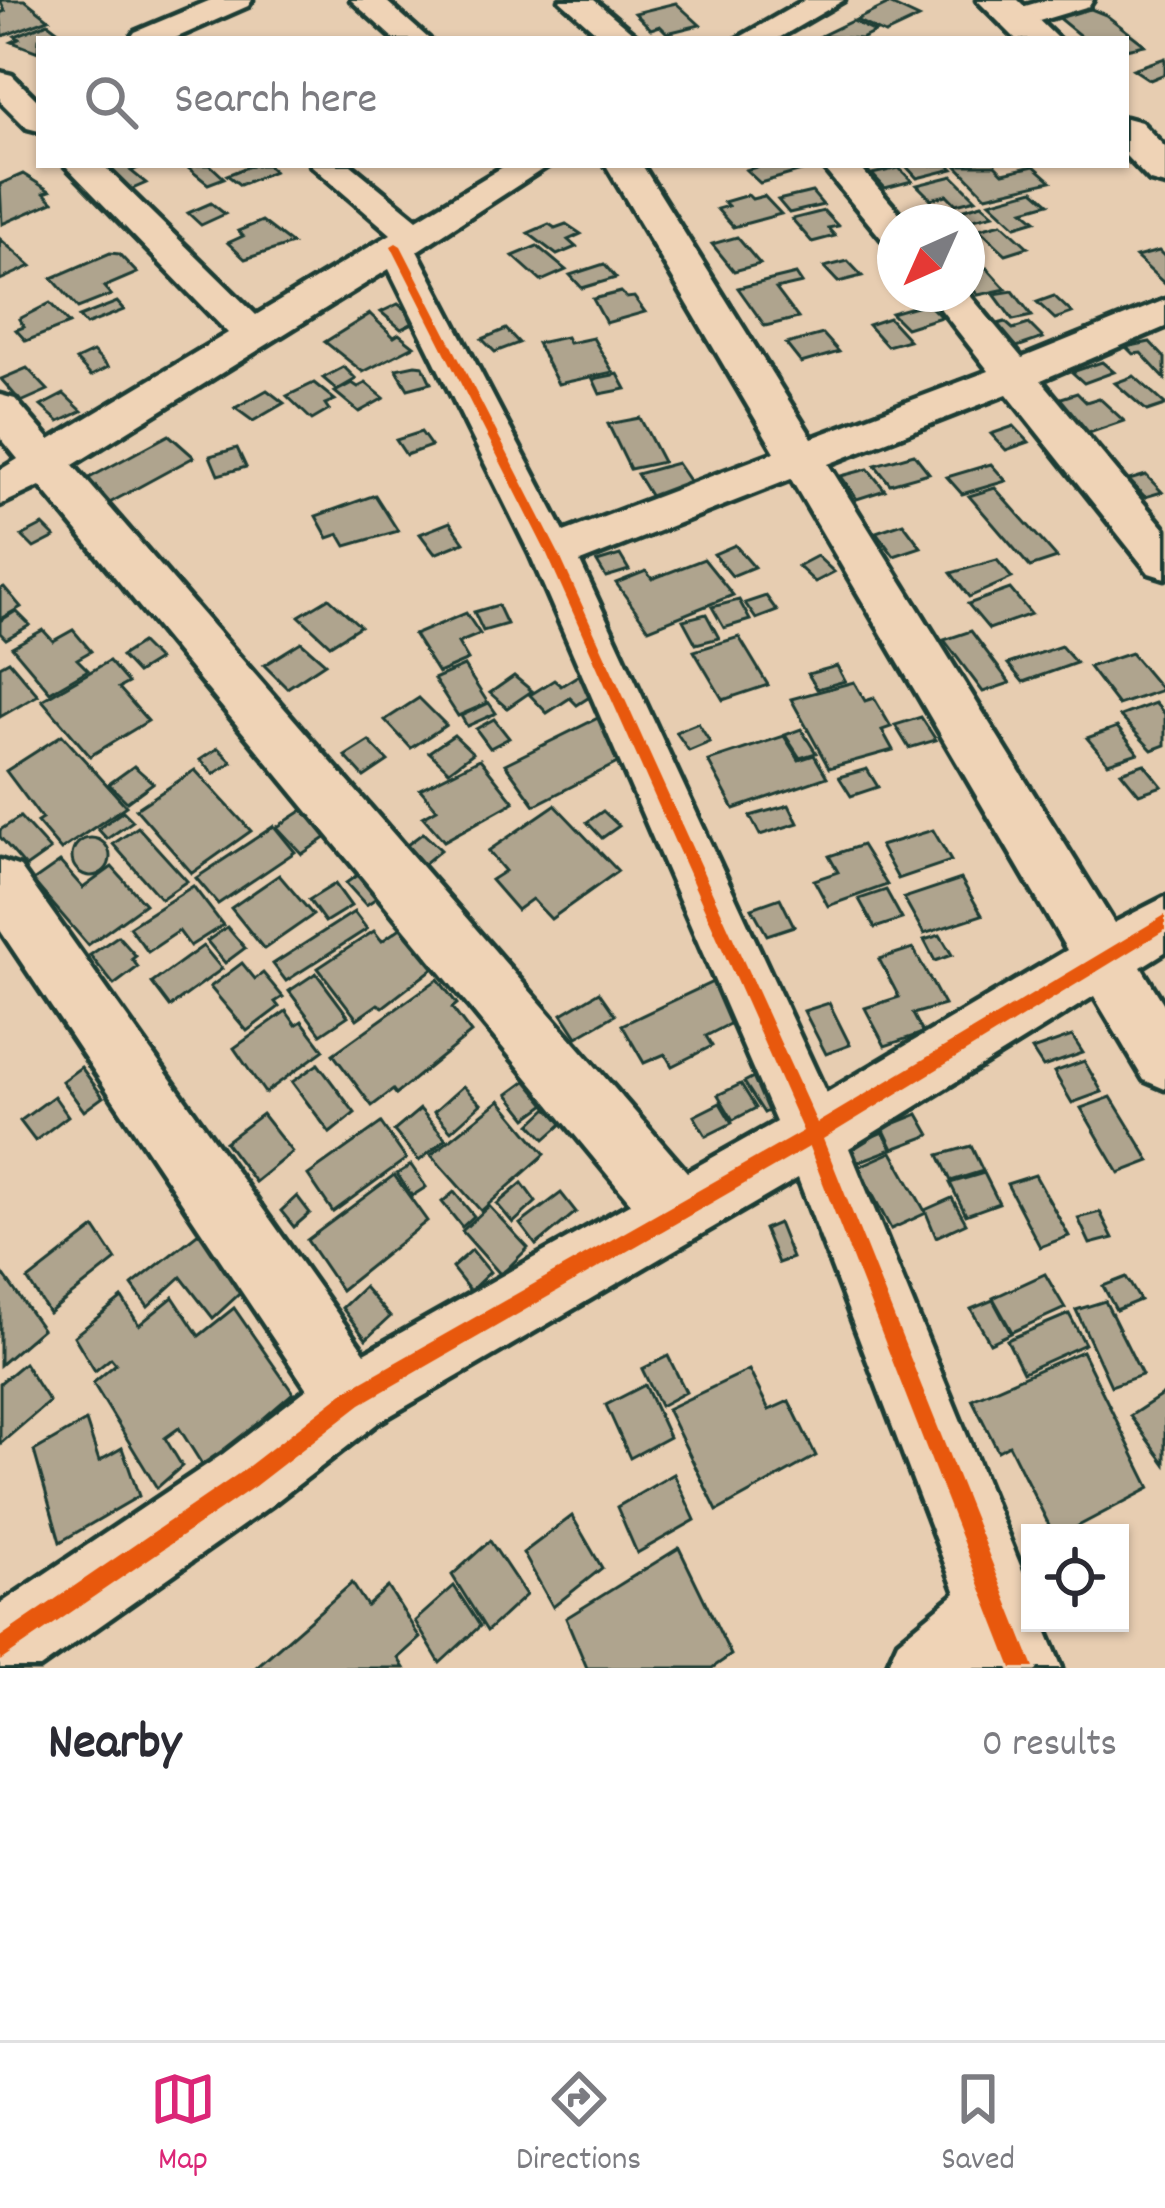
<!DOCTYPE html>
<style>
:root{--surface:#fff;--page:#f7f7f7;--text:#2b2b33;--muted:#7c7c81;--line:#e1e1e2;--accent:#db2777}
body{margin:0;font-family:Dekko,sans-serif;background:var(--page);color:var(--text)}
.controls{position:absolute;right:36px;bottom:36px;display:grid;overflow:hidden;border-radius:0px;box-shadow:0 3px 9px #0004}
.controls button{width:108px;height:108px;display:grid;place-items:center;padding:0;border:0;border-bottom:3px solid var(--line);background:var(--surface);color:var(--text);font:60px sans-serif}
.compass{position:absolute;left:877px;top:204px;width:108px;height:108px;border-radius:50%;background:var(--surface);box-shadow:0 3px 9px #0004;rotate:225deg}
.list{margin:0;padding:0;list-style:none}
h2{display:flex;justify-content:space-between;align-items:center;height:156px;margin:0;padding:0 48px;font-size:51px}
h2 small{font-size:39px;font-weight:400;color:var(--muted)}
.icon{flex:none;width:66px;height:66px;fill:none;stroke:currentColor;stroke-width:2;stroke-linecap:round;stroke-linejoin:round}
.map{position:relative;flex:none;width:1165px;height:1668px;overflow:hidden}
.search{position:absolute;background:var(--surface);box-shadow:0 3px 9px #0004;left:36px;right:36px;top:36px;height:132px;display:flex;align-items:center;gap:30px;box-sizing:border-box;padding:0 42px;border-radius:0px;color:var(--muted);font-size:45px}
.sheet{height:372px;background:var(--surface)}
nav{display:flex;justify-content:space-around;align-items:center;box-sizing:border-box;height:168px;border-top:3px solid var(--line);background:var(--surface);font-size:33px;color:var(--muted)}
nav a{display:grid;justify-items:center;gap:6px}
nav .on{color:var(--accent)}
.map>svg:first-child{display:block}
</style>
<div class="map">
<svg width="1165" height="1668" viewBox="0 0 1165 1668">
<rect width="100%" height="100%" fill="#e7cdb1"/>
<filter id="ink" filterUnits="userSpaceOnUse"><feTurbulence type="fractalNoise" baseFrequency=".00833" numOctaves="2"/><feDisplacementMap in="SourceGraphic" scale="24" xChannelSelector="R" yChannelSelector="G"/><feConvolveMatrix kernelMatrix="1 2 1 2 8 2 1 2 1" color-interpolation-filters="sRGB"/></filter>
<g filter="url(#ink)">
<g fill="#afa48e" stroke="#1f3d34" stroke-width="3">
<path d="M0 0H25L49 19 3 36 0 13 5 11Z"/>
<path d="M676 3 700 25 667 33 660 26 651 29 635 13Z"/>
<path d="M889 4 919 18 885 34 856 20Z"/>
<path d="M1091 9 1106 15 1145 45 1126 49V39H1084L1056 16Z"/>
<path d="M852 21 875 32 861 39 821 36Z"/>
<path d="M48 23 69 39H39L38 52 12 42 19 39 15 36Z"/>
<path d="M1165 58V74L1150 80 1133 69Z"/>
<path d="M121 165H145L131 171 146 183 130 190 108 170Z"/>
<path d="M195 165H210L224 178 208 184 188 168Z"/>
<path d="M252 165H267L274 171 240 185 227 175Z"/>
<path d="M763 165H794L801 171 760 183 746 170Z"/>
<path d="M905 165H949L953 169 917 178Z"/>
<path d="M956 165H995L1003 173 1034 166 1051 181 986 196Z"/>
<path d="M899 168 912 181 885 188 872 174Z"/>
<path d="M23 174 50 191 44 193 53 202 2 224 0 184Z"/>
<path d="M953 176 976 199 956 204 947 195 931 199 917 185Z"/>
<path d="M1034 190 1049 203 1024 210 1036 220 1016 226 990 202Z"/>
<path d="M812 192 823 205 789 213 778 200Z"/>
<path d="M748 195 752 199 764 196 781 214 733 227 717 209 728 206 724 202Z"/>
<path d="M211 203 225 214 201 225 188 213Z"/>
<path d="M982 204 994 214 961 222 951 213Z"/>
<path d="M824 211 838 226 828 228 835 236 812 242 792 219Z"/>
<path d="M262 221 292 244 245 259 228 243 243 236 238 231Z"/>
<path d="M1002 223 1028 247 1006 254 979 229Z"/>
<path d="M549 224 555 228 566 224 581 234 568 240 576 247 557 255 528 233Z"/>
<path d="M737 237 760 264 734 271 712 244Z"/>
<path d="M0 239 31 266 0 280Z"/>
<path d="M537 246 566 270 541 281 513 256Z"/>
<path d="M1159 251 1165 257V284L1136 257Z"/>
<path d="M110 253 119 254 137 273 104 287 111 295 78 308 52 278Z"/>
<path d="M848 261 862 276 838 282 824 267Z"/>
<path d="M604 264 616 278 582 288 570 275Z"/>
<path d="M987 268 1006 289 978 295 967 283V273Z"/>
<path d="M796 274 802 283 776 289 798 318 765 326 738 288Z"/>
<path d="M1013 291 1032 316 1013 320 994 294Z"/>
<path d="M621 292 627 298 634 297 645 312 606 323 593 299Z"/>
<path d="M1054 296 1072 313 1055 319 1037 302Z"/>
<path d="M117 302 124 310 86 325 79 317Z"/>
<path d="M50 303 69 324 26 341 16 330 24 327 19 319Z"/>
<path d="M927 303 941 317 906 328 891 313Z"/>
<path d="M398 304 419 320 401 329 381 312Z"/>
<path d="M370 314 394 337 399 334 414 346 363 372 325 342Z"/>
<path d="M889 318 909 340 887 346 868 325Z"/>
<path d="M1005 322 1013 329 1029 324 1043 338 1017 347 994 325Z"/>
<path d="M506 329 519 343 495 352 482 339Z"/>
<path d="M823 334 839 352 801 363 786 344Z"/>
<path d="M566 337 569 343 593 338 613 372 558 384 537 343Z"/>
<path d="M1150 342 1165 358V379L1141 353 1133 354 1126 347Z"/>
<path d="M93 352 108 367 91 376 76 360Z"/>
<path d="M1102 362 1114 372 1084 383 1072 372Z"/>
<path d="M415 365 423 366 431 383 408 389 396 369Z"/>
<path d="M344 367 356 379 337 390 323 378Z"/>
<path d="M27 368 48 390 21 402 1 379Z"/>
<path d="M618 374 626 389 600 394 593 379Z"/>
<path d="M1134 376 1165 404V405L1147 411 1115 383Z"/>
<path d="M314 383 335 400 325 404 329 410 312 420 287 396Z"/>
<path d="M352 383 358 387 366 383 384 398 359 412 335 392Z"/>
<path d="M267 390 284 403 253 421 235 408Z"/>
<path d="M1077 393 1086 402 1099 398 1124 421 1086 434 1052 401Z"/>
<path d="M64 394 82 411 59 422 41 406Z"/>
<path d="M640 418 663 462 630 469 608 424Z"/>
<path d="M1014 426 1029 442 1006 450 991 434Z"/>
<path d="M421 432 431 446 406 455 396 440Z"/>
<path d="M169 435 194 457 104 506 80 483Z"/>
<path d="M237 448 246 467 218 475 210 456Z"/>
<path d="M914 454 929 473 890 484 875 465Z"/>
<path d="M677 463 692 485 651 497 637 474Z"/>
<path d="M991 464 1006 481 962 494 947 477Z"/>
<path d="M868 469 885 490 857 499 841 476Z"/>
<path d="M1146 475 1162 492 1145 497 1129 480Z"/>
<path d="M995 488 1057 558 1030 567 969 496Z"/>
<path d="M375 495 398 531 346 546 339 534 328 538 316 516Z"/>
<path d="M450 522 464 542 435 554 420 534Z"/>
<path d="M903 523 921 547 894 556 876 532Z"/>
<path d="M43 525 55 537 34 548 22 536Z"/>
<path d="M735 545 754 567 732 576 714 554Z"/>
<path d="M620 555 629 570 606 577 597 562Z"/>
<path d="M817 556 834 572 815 582 798 566Z"/>
<path d="M704 559 733 595 649 629 616 583 646 571 652 579Z"/>
<path d="M997 560 1012 578 969 597 951 573Z"/>
<path d="M4 587 21 607 0 619V589Z"/>
<path d="M1010 589 1031 614 989 629 968 604Z"/>
<path d="M766 596 777 611 756 619 745 603Z"/>
<path d="M329 598 360 626 330 645 299 616Z"/>
<path d="M739 600 750 620 724 628 712 607Z"/>
<path d="M498 605 507 624 483 631 474 612Z"/>
<path d="M16 611 30 625 6 639 0 633V621Z"/>
<path d="M466 613 480 634 458 643 468 660 438 673 414 635Z"/>
<path d="M706 614 719 638 696 644 683 620Z"/>
<path d="M43 630 53 641 73 630 91 651 77 659 88 670 50 692 12 647Z"/>
<path d="M971 631 1010 683 983 692 944 640Z"/>
<path d="M739 637 768 685 723 700 694 651Z"/>
<path d="M301 642 325 663 287 688 264 665Z"/>
<path d="M141 643 158 660 137 673 121 656Z"/>
<path d="M1061 646 1076 663 1023 682 1008 664Z"/>
<path d="M1131 653 1162 690 1118 705 1089 667Z"/>
<path d="M9 661 38 695 0 717V666Z"/>
<path d="M109 661 128 683 119 688 148 721 90 756 42 700Z"/>
<path d="M464 666 488 703 458 716 434 679Z"/>
<path d="M837 666 845 681 817 689 808 674Z"/>
<path d="M587 670 605 687 577 705 570 698 547 713 530 695 554 680 561 686Z"/>
<path d="M514 676 532 691 507 708 490 693Z"/>
<path d="M854 682 865 701 874 698 891 727 882 730 893 750 829 768 791 699Z"/>
<path d="M419 698 446 725 411 748 385 720Z"/>
<path d="M489 703 496 713 467 726 461 716Z"/>
<path d="M1155 703 1165 714V745L1152 750 1120 716Z"/>
<path d="M921 717 936 740 909 748 895 725Z"/>
<path d="M598 718 629 757 535 805 505 764Z"/>
<path d="M494 719 509 738 490 748 476 729Z"/>
<path d="M698 723 710 742 689 751 676 732Z"/>
<path d="M1117 727 1138 753 1108 763 1087 738Z"/>
<path d="M801 729 816 753 800 758 785 735Z"/>
<path d="M62 735 126 806 61 850 37 822 42 819 6 771Z"/>
<path d="M454 735 473 753 449 771 429 752Z"/>
<path d="M784 736 799 760 814 755 827 777 734 809 708 761Z"/>
<path d="M369 741 388 761 364 777 345 756Z"/>
<path d="M218 748 232 762 214 774 200 760Z"/>
<path d="M480 759 514 802 444 841 423 817 437 809 420 789Z"/>
<path d="M1144 764 1162 786 1139 794 1121 772Z"/>
<path d="M134 766 153 783 127 802 109 784Z"/>
<path d="M867 769 878 787 851 796 839 777Z"/>
<path d="M195 770 251 831 192 873 136 809Z"/>
<path d="M555 805 618 871 551 919 532 899 517 910 491 880 505 871 488 851Z"/>
<path d="M789 805 798 823 760 835 750 816Z"/>
<path d="M303 810 327 837 302 854 277 827Z"/>
<path d="M123 811 133 821 107 839 98 829Z"/>
<path d="M603 811 619 826 602 838 587 822Z"/>
<path d="M20 817 50 850 26 867 0 837V830Z"/>
<path d="M274 826 295 852 218 904 196 878Z"/>
<path d="M138 827 187 881 161 899 113 844Z"/>
<path d="M933 830 951 861 898 879 880 846Z"/>
<path d="M423 833 441 850 418 869 399 851Z"/>
<circle cx="91" cy="857" r="19"/>
<path d="M862 845 887 885 828 906 814 880 838 872 829 856Z"/>
<path d="M60 862 83 888 112 867 145 904 88 945 33 881Z"/>
<path d="M363 871 384 893 366 905 346 883Z"/>
<path d="M279 875 313 915 264 949 231 908Z"/>
<path d="M961 879 982 915 924 934 904 898Z"/>
<path d="M335 884 351 906 325 922 309 900Z"/>
<path d="M193 886 223 925 190 946 179 931 148 952 129 927Z"/>
<path d="M886 890 902 919 875 928 859 899Z"/>
<path d="M780 898 794 926 767 935 752 908Z"/>
<path d="M354 912 367 929 286 981 273 964Z"/>
<path d="M227 927 245 948 225 963 207 941Z"/>
<path d="M402 927 435 967 383 1007 378 1004 357 1019 318 968 374 931 382 941Z"/>
<path d="M940 935 952 955 935 961 924 940Z"/>
<path d="M118 936 136 956 132 959 138 967 114 985 90 955Z"/>
<path d="M203 946 222 969 170 1007 152 983Z"/>
<path d="M913 948 944 1005 913 1014 923 1033 885 1046 865 1008 899 997 879 959Z"/>
<path d="M242 963 255 979 263 973 283 997 275 1002 279 1007 247 1031 210 987Z"/>
<path d="M316 973 348 1016 321 1034 289 991Z"/>
<path d="M438 979 457 1004 452 1008 471 1033 396 1094 393 1090 372 1106 333 1054Z"/>
<path d="M713 982 737 1020 706 1036 712 1046 672 1066 665 1054 644 1063 622 1025Z"/>
<path d="M599 992 615 1015 577 1037 562 1014Z"/>
<path d="M829 1003 850 1045 826 1054 804 1011Z"/>
<path d="M286 1011 296 1025 302 1021 324 1050 265 1093 234 1048Z"/>
<path d="M1072 1036 1083 1053 1043 1067 1032 1050Z"/>
<path d="M1084 1061 1102 1092 1072 1103 1054 1072Z"/>
<path d="M318 1064 355 1113 330 1133 292 1082Z"/>
<path d="M81 1067 103 1097 84 1111 62 1081Z"/>
<path d="M765 1071 785 1102 764 1113 744 1082Z"/>
<path d="M538 1072 557 1096 527 1118 508 1094Z"/>
<path d="M741 1084 756 1108 733 1120 718 1095Z"/>
<path d="M463 1086 481 1104 451 1131 434 1112Z"/>
<path d="M54 1096 68 1116 35 1141 20 1121Z"/>
<path d="M1111 1097 1150 1161 1119 1173 1081 1108Z"/>
<path d="M500 1100 545 1154 481 1211 431 1155Z"/>
<path d="M720 1103 732 1123 706 1136 694 1116Z"/>
<path d="M548 1108 563 1123 545 1139 531 1124Z"/>
<path d="M420 1109 446 1139 419 1161 394 1131Z"/>
<path d="M262 1114 292 1152 255 1182 225 1142Z"/>
<path d="M918 1114 930 1135 893 1149 883 1128Z"/>
<path d="M381 1123 406 1159 333 1212 308 1175Z"/>
<path d="M883 1132 892 1149 855 1163 836 1151Z"/>
<path d="M971 1146 983 1171 951 1181 939 1155Z"/>
<path d="M892 1152 926 1213 891 1229 858 1167Z"/>
<path d="M411 1165 426 1187 412 1196 397 1174Z"/>
<path d="M984 1173 999 1203 966 1215 950 1183Z"/>
<path d="M394 1175 427 1221 341 1290 307 1240Z"/>
<path d="M1035 1175 1069 1236 1040 1247 1007 1184Z"/>
<path d="M522 1183 536 1202 513 1223 497 1204Z"/>
<path d="M454 1192 474 1216 462 1227 442 1202Z"/>
<path d="M561 1193 576 1212 536 1245 520 1224Z"/>
<path d="M297 1196 310 1213 294 1227 281 1211Z"/>
<path d="M952 1198 966 1223 936 1237 925 1210Z"/>
<path d="M489 1206 528 1248 501 1275 462 1231Z"/>
<path d="M1100 1212 1113 1238 1090 1244 1078 1218Z"/>
<path d="M778 1223 792 1258 778 1263 764 1229Z"/>
<path d="M95 1228 116 1260 49 1313 28 1280Z"/>
<path d="M205 1228 250 1284 213 1318 181 1277 148 1307 132 1285Z"/>
<path d="M472 1250 490 1272 470 1291 452 1268Z"/>
<path d="M3 1274 42 1329 0 1365V1276Z"/>
<path d="M1045 1274 1065 1308 1012 1332 993 1298Z"/>
<path d="M1126 1277 1140 1300 1116 1310 1103 1286Z"/>
<path d="M364 1287 390 1317 366 1339 342 1308Z"/>
<path d="M173 1297 199 1336 234 1308 293 1393 205 1469 179 1428 165 1438 182 1466 157 1488 93 1383 116 1364 111 1358 95 1371 74 1336 122 1298 139 1325Z"/>
<path d="M993 1300 1011 1333 990 1343 971 1309Z"/>
<path d="M1105 1301 1142 1375 1111 1386 1076 1310Z"/>
<path d="M1069 1314 1085 1344 1023 1372 1007 1340Z"/>
<path d="M1082 1351 1150 1488 1065 1533H1053L1009 1445 998 1451 972 1399Z"/>
<path d="M668 1356 686 1392 660 1406 642 1369Z"/>
<path d="M24 1363 49 1402 0 1444V1383Z"/>
<path d="M749 1370 769 1410 789 1401 816 1456 717 1511 667 1409Z"/>
<path d="M645 1385 669 1437 630 1458 606 1405Z"/>
<path d="M1165 1393V1464L1130 1416Z"/>
<path d="M86 1421 99 1461 122 1448 139 1496 60 1542 34 1451Z"/>
<path d="M674 1474 695 1520 637 1553 617 1507Z"/>
<path d="M572 1516 602 1568 553 1607 523 1553Z"/>
<path d="M490 1541 526 1595 487 1631 452 1575Z"/>
<path d="M679 1548 731 1655 712 1668H587L566 1618Z"/>
<path d="M352 1583 367 1606 388 1587 420 1638 398 1658 404 1668H255Z"/>
<path d="M454 1586 480 1626 440 1663 415 1621Z"/>
</g>
<g fill="none" stroke-linecap="round" stroke-linejoin="round">
<defs>
<g id="minor">
<path d="M211 0H252L248 6 173 39H130L135 32Z"/>
<path d="M351 0H385L429 39H394Z"/>
<path d="M560 0H594L640 39H604Z"/>
<path d="M805 0H844L777 39H737Z"/>
<path d="M1046 0H1093L1089 6 1019 27 1003 18 1008 11Z"/>
<path d="M0 72 12 75 39 102V131L27 128 0 101Z"/>
<path d="M65 165H103L256 315 391 234 311 165H351L417 219 506 165H549L417 251 564 532 775 452 606 165H642L812 438 989 371 929 294 967 292 1022 358 1165 300V327L1041 380 1165 529V578L1149 573 1007 394 828 464 1114 923 1165 897V952L1141 967 1165 1006V1089L1144 1080 1094 996 849 1148 1030 1590V1623H1043L1062 1668H886L898 1641 956 1593 798 1178 379 1422 273 1504 40 1668H0V1604L223 1454 307 1389 0 930V860L20 867 365 1353 631 1203 40 486 0 505V470L18 459 0 437V395L15 399 50 440 228 333ZM389 269 530 554 776 1122 687 1172 73 465ZM791 479 1067 950 826 1093 580 562Z"/>
<path d="M821 165H858L907 222H895V242L882 239Z"/>
</g>
<g id="major">
<path d="M977 0H1018L1058 39H1016Z"/>
<path d="M1126 118 1141 122 1165 147V185L1150 181 1126 156Z"/>
</g>
</defs>
<use href="#minor" stroke="#1f3d34" stroke-width="9"/>
<use href="#major" stroke="#1f3d34" stroke-width="9"/>
<use href="#minor" fill="#efd3b6" fill-rule="evenodd"/>
<use href="#major" fill="#efd3b6" fill-rule="evenodd"/>
<defs>
<path id="cycleway" d="M396 243 401 246 559 554 817 1123 1165 915V930L823 1139 1034 1668H1012L809 1147 361 1404 255 1486 0 1661V1637L241 1472 347 1390 803 1131 547 554 391 246Z"/>
</defs>
<use href="#cycleway" stroke="#efd3b6" stroke-width="7"/>
<use href="#cycleway" fill="#e8590c" fill-rule="evenodd"/>
</g>
</g>
</svg>
<div class="controls">
<button><svg class="icon" aria-label="locate" viewBox="0 0 24 24"><circle cx="12" cy="12" r="6"/><path d="M12 2v4M12 18v4M2 12h4M18 12h4"/></svg></button>
</div>
<svg class="compass" viewBox="-18 -18 36 36"><path d="M0-13l5 13h-10z" fill="#e53935"/><path d="M0 13l5-13h-10z" fill="#7c7c81"/></svg>
<div class="search"><svg class="icon" aria-label="search" viewBox="0 0 24 24"><circle cx="10" cy="10" r="6"/><path d="M15 15l6 6"/></svg>Search here</div>
</div>
<section class="sheet">
<h2>Nearby<small>0 results</small></h2>
<ul class="list">
</ul>
</section>
<nav>
<a class="on"><svg class="icon" aria-label="map" viewBox="0 0 24 24"><path d="M3 6l6-2 6 2 6-2v14l-6 2-6-2-6 2zM9 4v14M15 6v14"/></svg>Map</a>
<a><svg class="icon" aria-label="directions" viewBox="0 0 24 24"><path d="M12 3l9 9-9 9-9-9zM9 14v-3h6M13 9l2 2-2 2"/></svg>Directions</a>
<a><svg class="icon" aria-label="saved" viewBox="0 0 24 24"><path d="M7 4h10v16l-5-4-5 4z"/></svg>Saved</a>
</nav>
